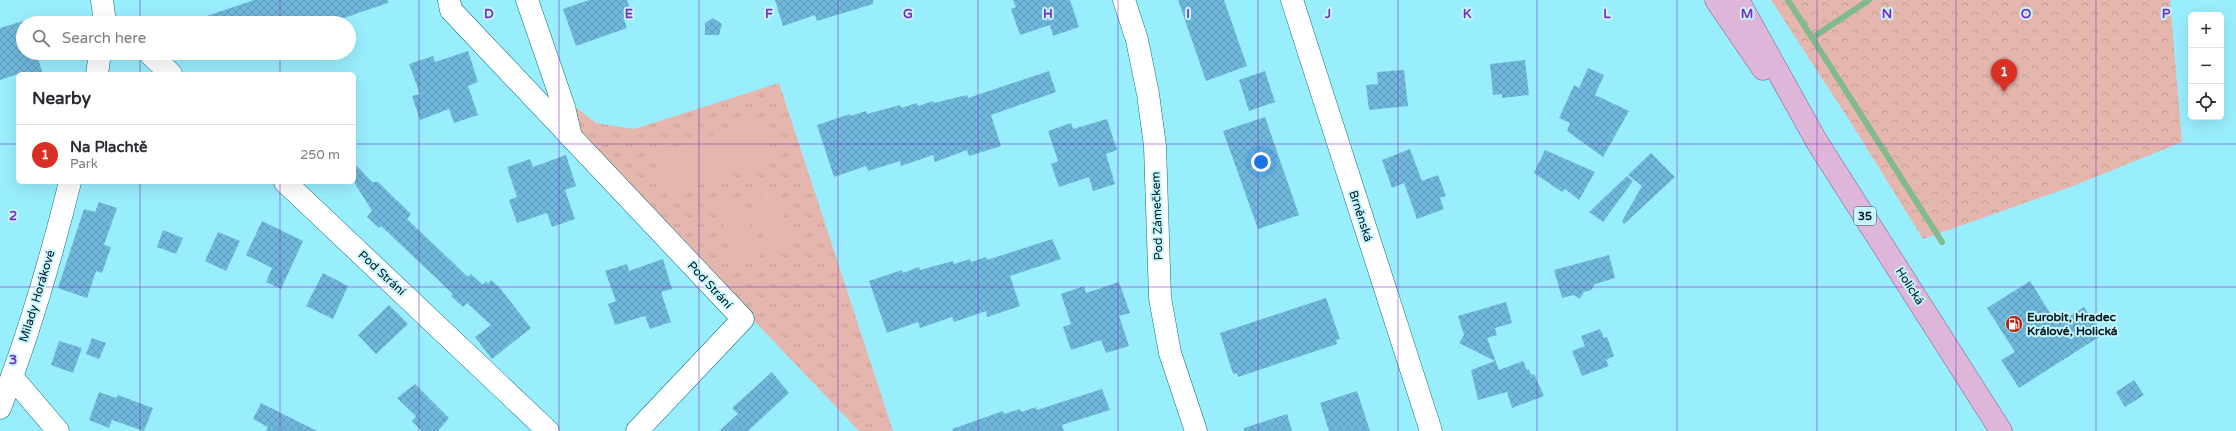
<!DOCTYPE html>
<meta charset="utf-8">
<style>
:root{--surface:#fff;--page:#f2f2f3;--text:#2b2b33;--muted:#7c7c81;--line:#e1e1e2;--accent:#d93025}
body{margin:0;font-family:"Varela Round",sans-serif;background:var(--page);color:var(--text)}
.controls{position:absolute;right:12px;top:12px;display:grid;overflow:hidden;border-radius:6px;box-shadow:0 4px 16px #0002}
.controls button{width:36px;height:36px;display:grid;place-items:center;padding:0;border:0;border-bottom:1px solid var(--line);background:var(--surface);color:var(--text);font:20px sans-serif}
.you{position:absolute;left:1261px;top:162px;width:14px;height:14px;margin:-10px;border:3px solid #fff;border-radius:50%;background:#1a73e8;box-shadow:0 0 0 6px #1a73e833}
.badge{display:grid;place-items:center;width:26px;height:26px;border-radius:50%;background:var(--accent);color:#fff;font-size:13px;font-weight:700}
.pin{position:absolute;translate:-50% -33px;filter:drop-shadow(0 1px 2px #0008)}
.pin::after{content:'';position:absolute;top:21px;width:14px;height:12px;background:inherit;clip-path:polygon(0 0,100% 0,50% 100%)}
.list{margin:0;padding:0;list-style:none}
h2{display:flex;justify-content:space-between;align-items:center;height:52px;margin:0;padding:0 16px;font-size:17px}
h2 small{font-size:13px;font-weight:400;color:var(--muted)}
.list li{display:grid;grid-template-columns:26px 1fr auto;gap:12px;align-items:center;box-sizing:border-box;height:60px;padding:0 16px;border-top:1px solid var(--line)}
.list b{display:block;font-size:15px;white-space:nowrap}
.list p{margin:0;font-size:13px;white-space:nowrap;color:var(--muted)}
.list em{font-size:13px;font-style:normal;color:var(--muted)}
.icon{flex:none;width:22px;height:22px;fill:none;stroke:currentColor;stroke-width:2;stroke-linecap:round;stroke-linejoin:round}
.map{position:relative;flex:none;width:2236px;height:431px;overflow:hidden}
.search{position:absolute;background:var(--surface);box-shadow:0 4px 16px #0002;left:16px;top:16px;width:340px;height:44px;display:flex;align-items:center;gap:10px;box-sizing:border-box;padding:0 14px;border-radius:22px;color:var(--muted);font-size:15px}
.panel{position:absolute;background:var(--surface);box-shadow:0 4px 16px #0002;left:16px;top:72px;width:340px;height:112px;border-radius:6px}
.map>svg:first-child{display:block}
</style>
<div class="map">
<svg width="2236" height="431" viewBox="0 0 2236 431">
<defs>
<pattern id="grass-tufts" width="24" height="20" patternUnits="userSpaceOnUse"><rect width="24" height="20" fill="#e5b6ad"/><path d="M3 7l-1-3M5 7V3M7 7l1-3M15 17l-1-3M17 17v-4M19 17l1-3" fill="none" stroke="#c39c94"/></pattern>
<pattern id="park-crowns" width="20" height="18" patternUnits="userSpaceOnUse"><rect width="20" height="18" fill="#e5b6ad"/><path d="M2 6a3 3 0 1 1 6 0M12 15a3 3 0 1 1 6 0" fill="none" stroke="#c39c94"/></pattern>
<pattern id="building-cross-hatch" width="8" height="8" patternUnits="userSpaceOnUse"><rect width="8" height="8" fill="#70b8db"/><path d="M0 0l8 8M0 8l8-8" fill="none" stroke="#5f9dbb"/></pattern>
</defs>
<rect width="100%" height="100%" fill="#99eefe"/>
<path fill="url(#grass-tufts)" d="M779 83 893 431H859L584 142 573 105 596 123 634 129Z"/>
<path fill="url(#park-crowns)" d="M1771 0H2170L2182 142 2073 186 1923 239 1853 126Z"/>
<g fill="#e5b6ad">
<path d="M760 119 774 160 667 196 653 155Z"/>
<path d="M776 190 791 246 767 253 752 197Z"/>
<path d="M741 198 759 256 734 263 717 206Z"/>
</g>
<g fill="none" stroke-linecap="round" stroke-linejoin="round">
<g stroke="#80ba8d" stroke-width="6">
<path d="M1788 0 1942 242"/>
<path d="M1812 38 1869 0"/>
</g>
</g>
<g fill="url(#building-cross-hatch)">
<path d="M254 0H388V3L329 23H195V20Z"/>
<path d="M589 0H627L633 18 624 20 627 28 576 46 563 9Z"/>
<path d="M775 0H873V4L817 21 815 15 783 26Z"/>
<path d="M1013 0H1070L1079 27 1053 36 1050 25 1020 35 1011 9 1016 7Z"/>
<path d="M1178 0H1224L1247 66 1206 81Z"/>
<path d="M713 18 722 24 719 35H705V23Z"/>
<path d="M23 21V53H36L43 74H18L0 80V28Z"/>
<path d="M468 51 478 82 468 86 478 115 454 123 449 109 420 120 412 96 420 94 409 64 433 56 435 62Z"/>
<path d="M1525 60 1529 95 1502 98V94L1493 95 1490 64Z"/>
<path d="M1588 68 1604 75 1595 95 1629 111 1603 157 1567 131 1570 123 1559 118 1574 85 1579 88Z"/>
<path d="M1404 70 1408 106 1369 110 1366 85 1378 84 1377 72Z"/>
<path d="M1049 71 1056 92 991 115 1001 146 969 156 967 150 935 162 933 155 901 166 900 161 868 171 866 166 834 177 817 125 850 114V116L866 111 867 114 900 105 901 108 917 103 918 106 933 101 934 103 967 95 968 98Z"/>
<path d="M1265 71 1275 102 1249 111 1239 80Z"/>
<path d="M1265 117 1299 215 1258 229 1223 131Z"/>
<path d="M1107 119 1117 150 1106 154 1115 184 1093 191 1089 177 1059 187 1051 164 1058 161 1048 131 1071 123 1073 129Z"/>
<path d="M1410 149 1422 181 1438 175 1446 196 1440 198 1444 209 1417 219 1404 183 1392 188 1382 160Z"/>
<path d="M1545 150 1595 172 1579 200 1565 189 1562 192 1534 173Z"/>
<path d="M1651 153 1675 177 1624 224 1622 221 1642 186 1628 175Z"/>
<path d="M566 155 576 186 565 190 575 219 552 227 547 213 517 223 509 200 517 197 507 167 530 159 533 167Z"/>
<path d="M354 163 372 182H378L411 214 407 219 468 277 471 274 483 285 486 281 488 284 491 280 500 288 531 328 492 359 475 337 491 325 467 303 463 307 451 296 453 294 381 226 379 228 367 217 372 211 354 182Z"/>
<path d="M1627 176 1633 181 1603 222 1589 212Z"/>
<path d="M99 202 117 208 104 245 111 247 102 273 96 271 87 298 58 288 84 209 95 212Z"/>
<path d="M262 221 303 241 281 289 266 282 272 268 246 255Z"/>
<path d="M163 230 183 238 176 254 157 247Z"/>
<path d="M218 232 240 241 226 271 205 261Z"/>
<path d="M1052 239 1061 259 1010 276 1020 306 987 317 986 311 954 322 952 317 920 328 918 322 887 333 869 281 902 270 903 273 919 267 920 270 953 261 954 264 970 259 971 262 986 257 987 260Z"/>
<path d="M1609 255 1615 278 1595 284 1591 290 1584 292 1580 299 1574 295 1562 298 1554 270Z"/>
<path d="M663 259 672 289 661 292 671 322 650 329 645 316 615 325 608 304 616 301 605 271 627 264 629 271Z"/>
<path d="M323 273 348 286 333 319 306 306Z"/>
<path d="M2030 281 2057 324 2084 307 2102 335 2019 388 2001 360 2015 352 1987 308Z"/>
<path d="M1119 282 1130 313 1119 316 1129 346 1106 353 1101 340 1071 350 1063 327 1071 324 1061 294 1084 286 1086 293Z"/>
<path d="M1326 298 1340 339 1336 340 1337 344 1238 377 1237 373 1233 374 1220 333Z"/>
<path d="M1506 302 1512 323 1495 328 1497 335 1487 338 1499 370 1523 361 1527 370 1529 369 1531 375 1534 374 1544 396 1512 408 1507 392 1478 400 1471 370 1495 361 1459 343 1464 335 1458 316Z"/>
<path d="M389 305 408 324 376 354 358 335Z"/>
<path d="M1600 329 1604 338 1607 337 1614 356 1606 360 1609 366 1582 376 1572 351 1585 346 1581 336Z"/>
<path d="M92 338 106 343 99 359 86 354Z"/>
<path d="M59 341 82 348 73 373 51 365Z"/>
<path d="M772 372 789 393 748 431H719L738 414 732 408Z"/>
<path d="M2134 380 2144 395 2125 407 2116 392Z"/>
<path d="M415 384 449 418 438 431H422L412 421 416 416 397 398Z"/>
<path d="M1102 389 1110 410 1062 425 1064 431H953L952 429 1003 411 1004 414 1020 409 1021 412 1036 407 1037 410Z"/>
<path d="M1357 391 1370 431H1329L1320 403Z"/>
<path d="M99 392 116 398 118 395 153 408 144 431 112 420 109 428 89 420Z"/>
<path d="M261 403 317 431H266L268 427 253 419Z"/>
<path d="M1287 414 1292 431H1244V428Z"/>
</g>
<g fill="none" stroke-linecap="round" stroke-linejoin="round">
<defs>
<g id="minor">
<path d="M102 0 105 23"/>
<path d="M449 0 451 10 743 319 637 431"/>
<path d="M527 0 564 107 571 137"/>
<path d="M1124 0 1137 40 1148 94 1155 146 1160 298 1170 353 1196 431"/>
<path d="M1292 0 1431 431"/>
<path d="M149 53 171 74"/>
<path d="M97 74 100 53"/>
<path d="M285 182 548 431"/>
<path d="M12 377 58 431"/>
<path d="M0 408C29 335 51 258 70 182"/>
</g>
<g id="major">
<path d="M1716 0 1763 69"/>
<path d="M1738 0 1817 142 2001 431"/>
</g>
</defs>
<use href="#minor" stroke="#09707e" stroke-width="23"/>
<use href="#major" stroke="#825f86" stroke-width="23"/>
<use href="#minor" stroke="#fff" stroke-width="22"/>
<use href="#major" stroke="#deb6d9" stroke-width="22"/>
</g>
<path fill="none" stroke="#7b2cbf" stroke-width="1" stroke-opacity="0.55" d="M140 0V23M280 0V23M419 0V431M559 0V431M699 0V431M838 0V431M978 0V431M1118 0V431M1258 0V431M1398 0V431M1537 0V431M1677 0V431M1817 0V431M1956 0V431M2096 0V431M140 53V74M280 53V74M0 144H18M354 144H2236M140 182V431M280 182V431M0 287H2236"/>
<defs>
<symbol id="fuel-disc" viewBox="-11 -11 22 22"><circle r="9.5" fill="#b42616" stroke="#c5f5ff"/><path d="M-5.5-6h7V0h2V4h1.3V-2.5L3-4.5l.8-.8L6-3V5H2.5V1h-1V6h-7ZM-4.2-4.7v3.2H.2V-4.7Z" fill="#fff"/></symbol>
</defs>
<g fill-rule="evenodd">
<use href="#fuel-disc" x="2004" y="314" width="20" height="20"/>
</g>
<g text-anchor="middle" stroke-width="4" stroke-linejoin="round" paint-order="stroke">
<rect fill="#c5f5ff" stroke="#3b595f" stroke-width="1" x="1854" y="207" width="22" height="18" rx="3"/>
<g font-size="11" font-weight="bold" fill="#00161b">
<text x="1865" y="220">35</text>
</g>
<g font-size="12" fill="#00161b" stroke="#c5f5ff">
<text transform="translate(1157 216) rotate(-92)" y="4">Pod Zámečkem</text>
<text transform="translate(1361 216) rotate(72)" y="4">Brněnská</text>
<text transform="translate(382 273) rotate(43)" y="4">Pod Strání</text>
<text transform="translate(710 285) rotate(47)" y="4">Pod Strání</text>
<text transform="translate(1910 286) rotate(57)" y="4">Holická</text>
<text transform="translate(37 296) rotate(-73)" y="4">Milady Horákové</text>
</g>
<g font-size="12" font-weight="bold" fill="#00161b" stroke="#c5f5ff" text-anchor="start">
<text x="2027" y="321">Eurobit, Hradec<tspan x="2027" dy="14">Králové, Holická</tspan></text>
</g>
</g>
<g font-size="13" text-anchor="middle" font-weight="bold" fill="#7b2cbf" stroke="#c5f5ff" stroke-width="4" stroke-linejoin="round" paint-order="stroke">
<text x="489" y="18">D</text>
<text x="629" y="18">E</text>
<text x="769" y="18">F</text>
<text x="908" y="18">G</text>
<text x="1048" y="18">H</text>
<text x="1188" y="18">I</text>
<text x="1328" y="18">J</text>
<text x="1467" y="18">K</text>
<text x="1607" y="18">L</text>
<text x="1747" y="18">M</text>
<text x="1887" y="18">N</text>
<text x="2026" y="18">O</text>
<text x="2166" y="18">P</text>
<text x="13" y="220">2</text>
<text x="13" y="364">3</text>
</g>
</svg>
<div class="controls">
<button>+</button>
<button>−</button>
<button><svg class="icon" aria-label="locate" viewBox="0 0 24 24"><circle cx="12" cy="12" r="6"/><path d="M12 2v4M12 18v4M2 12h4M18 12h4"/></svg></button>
</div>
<div class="you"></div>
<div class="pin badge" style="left:2004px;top:92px">1</div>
<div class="search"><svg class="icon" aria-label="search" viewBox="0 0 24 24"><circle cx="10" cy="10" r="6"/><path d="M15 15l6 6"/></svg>Search here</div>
<section class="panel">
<h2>Nearby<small></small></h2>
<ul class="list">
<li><span class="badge">1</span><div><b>Na Plachtě</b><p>Park</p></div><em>250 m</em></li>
</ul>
</section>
</div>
